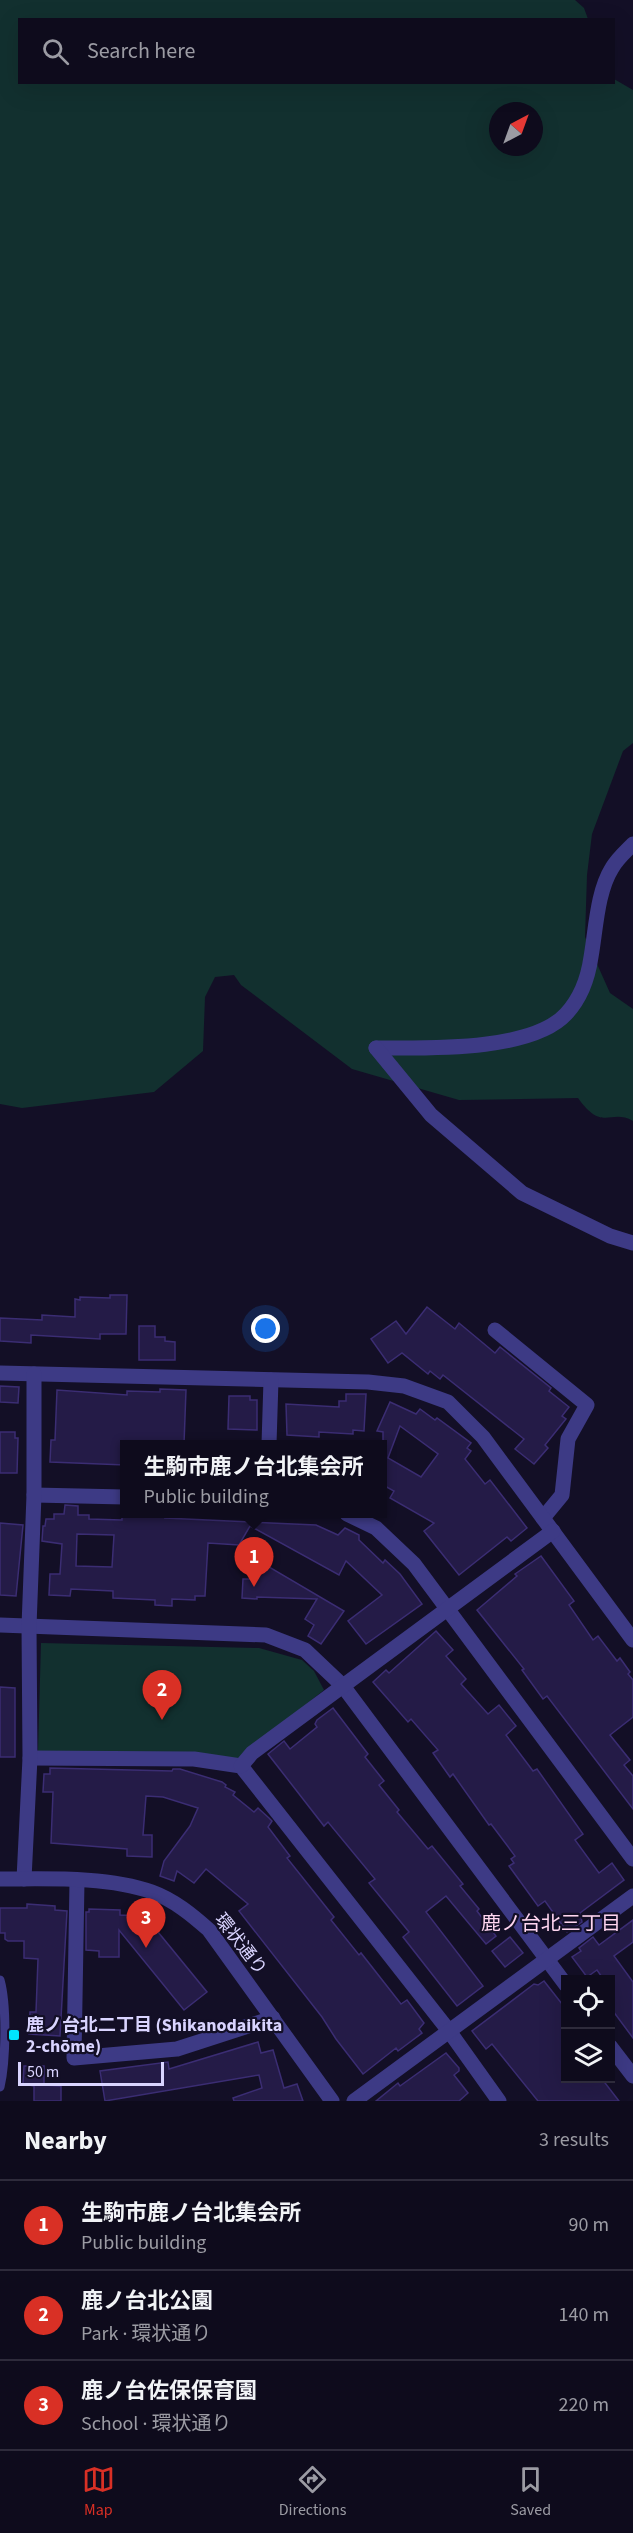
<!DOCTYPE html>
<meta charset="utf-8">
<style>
:root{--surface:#0e0b1c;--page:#1c1929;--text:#f1f3f6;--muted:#9b9ba3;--line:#2e2b3b;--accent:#d93025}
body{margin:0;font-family:"Source Sans 3","Noto Sans JP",sans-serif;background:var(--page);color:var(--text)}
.controls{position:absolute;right:18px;bottom:18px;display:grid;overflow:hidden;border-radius:0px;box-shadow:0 6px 24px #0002}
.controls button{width:54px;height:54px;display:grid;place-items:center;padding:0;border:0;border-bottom:2px solid var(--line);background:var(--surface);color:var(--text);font:30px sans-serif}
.compass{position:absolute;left:489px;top:102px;width:54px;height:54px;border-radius:50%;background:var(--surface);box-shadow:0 6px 24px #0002;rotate:41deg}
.scale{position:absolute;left:18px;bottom:15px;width:146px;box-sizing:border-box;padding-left:6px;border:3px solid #d9d4ff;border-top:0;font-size:16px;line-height:21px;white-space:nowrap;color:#d9d4ff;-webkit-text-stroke:4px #130f26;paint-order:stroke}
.you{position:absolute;left:266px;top:1329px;width:21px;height:21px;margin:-15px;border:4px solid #fff;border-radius:50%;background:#1a73e8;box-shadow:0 0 0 9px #1a73e833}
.badge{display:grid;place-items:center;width:39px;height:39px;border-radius:50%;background:var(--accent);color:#fff;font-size:20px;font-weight:700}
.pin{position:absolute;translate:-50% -50px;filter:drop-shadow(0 2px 3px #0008)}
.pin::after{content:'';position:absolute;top:32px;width:21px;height:18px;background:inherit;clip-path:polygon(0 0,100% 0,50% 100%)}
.popup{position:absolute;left:120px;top:1440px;width:267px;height:78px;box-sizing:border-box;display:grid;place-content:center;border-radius:0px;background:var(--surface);filter:drop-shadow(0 2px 4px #0005);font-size:20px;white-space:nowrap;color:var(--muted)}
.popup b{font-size:22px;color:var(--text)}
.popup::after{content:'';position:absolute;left:50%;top:100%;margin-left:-12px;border:12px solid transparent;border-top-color:var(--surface)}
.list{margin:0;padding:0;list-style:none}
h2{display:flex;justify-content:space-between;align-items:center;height:78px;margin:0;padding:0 24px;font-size:26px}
h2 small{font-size:20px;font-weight:400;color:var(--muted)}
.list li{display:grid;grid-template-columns:39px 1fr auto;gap:18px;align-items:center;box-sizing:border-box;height:90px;padding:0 24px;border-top:2px solid var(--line)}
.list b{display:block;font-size:22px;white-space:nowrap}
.list p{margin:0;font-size:20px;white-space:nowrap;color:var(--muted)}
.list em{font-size:20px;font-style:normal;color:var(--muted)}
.icon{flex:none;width:33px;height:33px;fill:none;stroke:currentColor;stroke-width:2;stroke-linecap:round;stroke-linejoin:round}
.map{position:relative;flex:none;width:633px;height:2101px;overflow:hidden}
.search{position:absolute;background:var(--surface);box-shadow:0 6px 24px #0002;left:18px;right:18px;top:18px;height:66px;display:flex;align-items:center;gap:15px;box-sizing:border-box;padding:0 21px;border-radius:0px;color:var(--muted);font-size:22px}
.sheet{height:348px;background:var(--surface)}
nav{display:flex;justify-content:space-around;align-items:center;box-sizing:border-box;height:84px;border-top:2px solid var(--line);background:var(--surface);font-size:16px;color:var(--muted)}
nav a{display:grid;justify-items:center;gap:3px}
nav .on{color:var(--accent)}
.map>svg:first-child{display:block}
</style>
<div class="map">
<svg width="633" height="2101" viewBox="0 0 633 2101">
<rect width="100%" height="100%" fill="#130f26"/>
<g fill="#12302f" fill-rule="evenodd">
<path d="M0 0H575L584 8 588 19 20 20V82H614V79L633 90V743L623 751 592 834 587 875 585 937 610 993 633 1009V1121C610 1108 603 1133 578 1098L459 1100 352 1069 241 985 234 975 215 977 205 997 203 1051 154 1092 22 1108 0 1104ZM498 111H534V147H498Z"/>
<path d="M41 1643 259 1648 302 1660 314 1671 324 1690 234 1762 38 1751Z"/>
</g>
<g fill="#241b47" stroke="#3b2d73" stroke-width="1.5" fill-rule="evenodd">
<path d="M110 1295H127L126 1334H100V1339L31 1335V1343L0 1341V1318L42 1320V1315L75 1317V1299L80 1300V1297L110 1298Z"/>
<path d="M427 1307 455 1329 459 1323 495 1353 500 1347 551 1388 549 1391 569 1407 562 1416 566 1419 545 1445 548 1448 534 1464 515 1449 524 1439 443 1375 440 1379 430 1371 428 1374 402 1353 388 1363 371 1339 396 1321 406 1334Z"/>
<path d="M139 1326H155V1337H165V1341L175 1342V1360H139Z"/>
<path d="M0 1386 19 1387 18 1403 0 1402Z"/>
<path d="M160 1389 186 1390 184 1444H125V1465L50 1462 51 1440H55L57 1390 127 1395V1391L160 1392Z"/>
<path d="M346 1394H366L364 1431 353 1430V1434L319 1432V1437L287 1435 286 1404 339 1407V1401H346Z"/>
<path d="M229 1396H250V1400H257V1430L228 1429Z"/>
<path d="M390 1402 416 1414 420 1409 435 1420 437 1418 471 1443 467 1448 471 1451 465 1459 485 1484 490 1480 527 1528 511 1541 507 1537 459 1575 424 1531 434 1523 390 1498 394 1491 383 1485V1432L377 1431ZM400 1426 438 1454 421 1477 388 1458Z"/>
<path d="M0 1432H15V1438H18L17 1473H0Z"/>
<path d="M65 1505 78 1506V1515H89V1519L122 1520V1512L166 1515 165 1518 316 1525 338 1535 345 1528 359 1535V1540L383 1563 385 1560 400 1574 422 1604 366 1644 348 1621 382 1595 346 1561 339 1575 250 1526 239 1545 208 1543 205 1596H195V1600L172 1599V1606L155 1605V1600L113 1598V1591L71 1589 70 1596 49 1595 50 1574H60L62 1544 42 1541 43 1526H45L46 1519H54V1514H64ZM77 1534 114 1535 112 1567 76 1566Z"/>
<path d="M0 1523 23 1525 16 1596 0 1595Z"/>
<path d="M541 1556 574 1601 569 1605 593 1640 598 1636 617 1661 620 1658 630 1672 628 1674 633 1680V1717L610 1735 630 1760 624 1765 633 1776V1809L547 1696 543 1699 522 1670 524 1669 477 1610 517 1576 515 1574Z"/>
<path d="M252 1557 344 1611 321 1644 308 1636 314 1625 305 1619 317 1599 257 1597V1599L242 1598 243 1579H251Z"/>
<path d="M436 1631 453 1650 446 1656 466 1679 461 1684 488 1714 499 1705 516 1726 506 1735 533 1771 537 1769 583 1834 575 1840 599 1873 612 1863 624 1880 580 1913 582 1922 567 1932 545 1901 538 1906 509 1866 514 1863 511 1859 515 1856 491 1824 489 1825 453 1774 450 1777 433 1753 438 1750 411 1719 408 1722 373 1682 386 1670 389 1673Z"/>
<path d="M0 1687 15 1688V1757H0Z"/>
<path d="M333 1708 368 1754 365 1757 384 1781 379 1785 399 1810 397 1812 428 1849 432 1846 463 1884 460 1886 479 1909 477 1911 496 1936 486 1944 446 1896 426 1912 483 1986 457 2006 403 1937 409 1932 369 1883 375 1879 328 1822 324 1826 268 1754 284 1741 290 1749 317 1727 315 1724 317 1720Z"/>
<path d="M50 1768 172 1771 173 1769H180L222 1782 226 1785 225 1787 235 1792 233 1795 254 1812 258 1808 269 1818 272 1821 268 1827 290 1856 287 1858 334 1917 331 1920 359 1955 361 1953 401 2004 407 2000 424 2023 419 2029 422 2033 398 2051 396 2048 363 2074 336 2039 322 2017 239 1911 248 1904 206 1869 194 1883 177 1871 174 1881 160 1876 164 1861 190 1826 198 1808 163 1797 146 1796 143 1835H152V1857L127 1856V1849L51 1843 53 1792H43L44 1774H50Z"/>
<path d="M27 1904 55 1906V1910L67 1911 60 2036 29 2034 30 2012H36L38 1959 24 1958V1941H8L5 1939V1933H0V1908H27Z"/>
<path d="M89 1909 120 1910V1915L137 1916V1929L158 1932 207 1992 184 2010 119 1930V1957H99V1951L86 1950V1912H89Z"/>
<path d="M633 1920V1942L614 1956 633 1982V2038L610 2007V1980H604L597 1970 587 1977 572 1957 581 1951 579 1948 593 1937 599 1945Z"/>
<path d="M510 1937 523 1953 505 1967 492 1951Z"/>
<path d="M544 1981 566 2009V2079H602L619 2101H538L492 2044 486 2049 472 2031 534 1984 538 1985Z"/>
<path d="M258 2042 261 2053 273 2050 284 2088 297 2084 303 2101H234L233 2098 262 2088 259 2075 105 2101 100 2071 168 2062 169 2069Z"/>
<path d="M446 2053 459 2068V2071L454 2075 468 2093 459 2101H376L398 2083 400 2086Z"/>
<path d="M24 2066H44V2085L61 2086V2101H34V2086L23 2084Z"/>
</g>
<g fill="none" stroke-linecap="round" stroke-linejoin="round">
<path stroke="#3d3a85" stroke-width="9" d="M0 1980C7 2005 6 2061 0 2087"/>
<g stroke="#3d3a85" stroke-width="15">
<path d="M376 1048C425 1048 531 1052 566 1014 581 998 588 978 591 957 596 929 597 892 612 868 617 859 626 851 633 844"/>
<path d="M376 1048 431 1115 522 1193 610 1236 633 1243"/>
<path d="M495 1330 587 1405 568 1439 562 1495 543 1518"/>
<path d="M0 1373 368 1382 404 1386 448 1402 483 1437 633 1640"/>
<path d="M269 1444 271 1380"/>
<path d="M34 1495 125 1497"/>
<path d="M347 1514 376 1528 414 1564 633 1859"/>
<path d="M0 1625 266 1635 305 1650 343 1686 566 1985"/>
<path d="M30 1758 194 1759 241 1766 449 2031 499 2101"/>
<path d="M241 1766 252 1753 553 1531"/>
<path d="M24 1879 30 1758 29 1626 34 1495V1374"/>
<path d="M77 1881 74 2058 177 2049 273 2018"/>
<path d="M610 2046 633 2076"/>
<path d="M354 2101 633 1896"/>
</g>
<path stroke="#3d3a85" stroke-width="15" d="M0 1879C47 1879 107 1876 152 1892 174 1900 192 1915 209 1930L332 2101"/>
</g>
<rect fill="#00e5ff" stroke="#130f26" stroke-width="2" x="8" y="2029" width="12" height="12" rx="3"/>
<g text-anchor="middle" stroke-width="4.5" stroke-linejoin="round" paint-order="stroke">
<g font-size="18" fill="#d9d4ff" stroke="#130f26">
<text transform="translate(241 1944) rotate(52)" y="6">環状通り</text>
</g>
<g font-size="18" font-weight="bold" fill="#d9d4ff" stroke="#130f26" text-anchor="start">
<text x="26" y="2031">鹿ノ台北二丁目 (Shikanodaikita<tspan x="26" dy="21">2-chōme)</tspan></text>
</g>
<g font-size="20" fill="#ffd6f0" stroke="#130f26">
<text x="551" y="1930">鹿ノ台北三丁目</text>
</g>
</g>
</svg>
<div class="controls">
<button><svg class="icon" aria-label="locate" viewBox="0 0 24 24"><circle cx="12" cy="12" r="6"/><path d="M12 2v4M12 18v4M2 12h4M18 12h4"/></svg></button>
<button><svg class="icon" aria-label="layers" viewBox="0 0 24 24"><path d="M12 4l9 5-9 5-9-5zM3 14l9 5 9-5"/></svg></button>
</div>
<svg class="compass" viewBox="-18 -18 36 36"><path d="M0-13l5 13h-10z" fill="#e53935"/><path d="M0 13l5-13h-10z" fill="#9b9ba3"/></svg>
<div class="scale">50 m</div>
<div class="you"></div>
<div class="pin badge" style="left:254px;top:1587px">1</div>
<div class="popup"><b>生駒市鹿ノ台北集会所</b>Public building</div>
<div class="pin badge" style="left:162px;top:1720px">2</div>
<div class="pin badge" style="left:146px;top:1948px">3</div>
<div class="search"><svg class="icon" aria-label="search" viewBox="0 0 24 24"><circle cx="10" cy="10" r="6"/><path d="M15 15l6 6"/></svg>Search here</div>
</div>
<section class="sheet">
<h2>Nearby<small>3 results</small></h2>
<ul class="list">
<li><span class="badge">1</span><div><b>生駒市鹿ノ台北集会所</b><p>Public building</p></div><em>90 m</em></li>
<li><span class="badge">2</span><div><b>鹿ノ台北公園</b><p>Park · 環状通り</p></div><em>140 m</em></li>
<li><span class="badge">3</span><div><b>鹿ノ台佐保保育園</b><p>School · 環状通り</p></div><em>220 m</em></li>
</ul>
</section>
<nav>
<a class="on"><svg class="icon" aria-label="map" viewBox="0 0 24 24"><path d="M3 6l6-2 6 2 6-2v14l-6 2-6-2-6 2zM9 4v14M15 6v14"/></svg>Map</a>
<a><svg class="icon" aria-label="directions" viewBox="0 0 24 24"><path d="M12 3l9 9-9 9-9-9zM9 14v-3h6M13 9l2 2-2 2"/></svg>Directions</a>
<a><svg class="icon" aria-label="saved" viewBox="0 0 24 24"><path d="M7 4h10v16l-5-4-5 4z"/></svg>Saved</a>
</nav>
